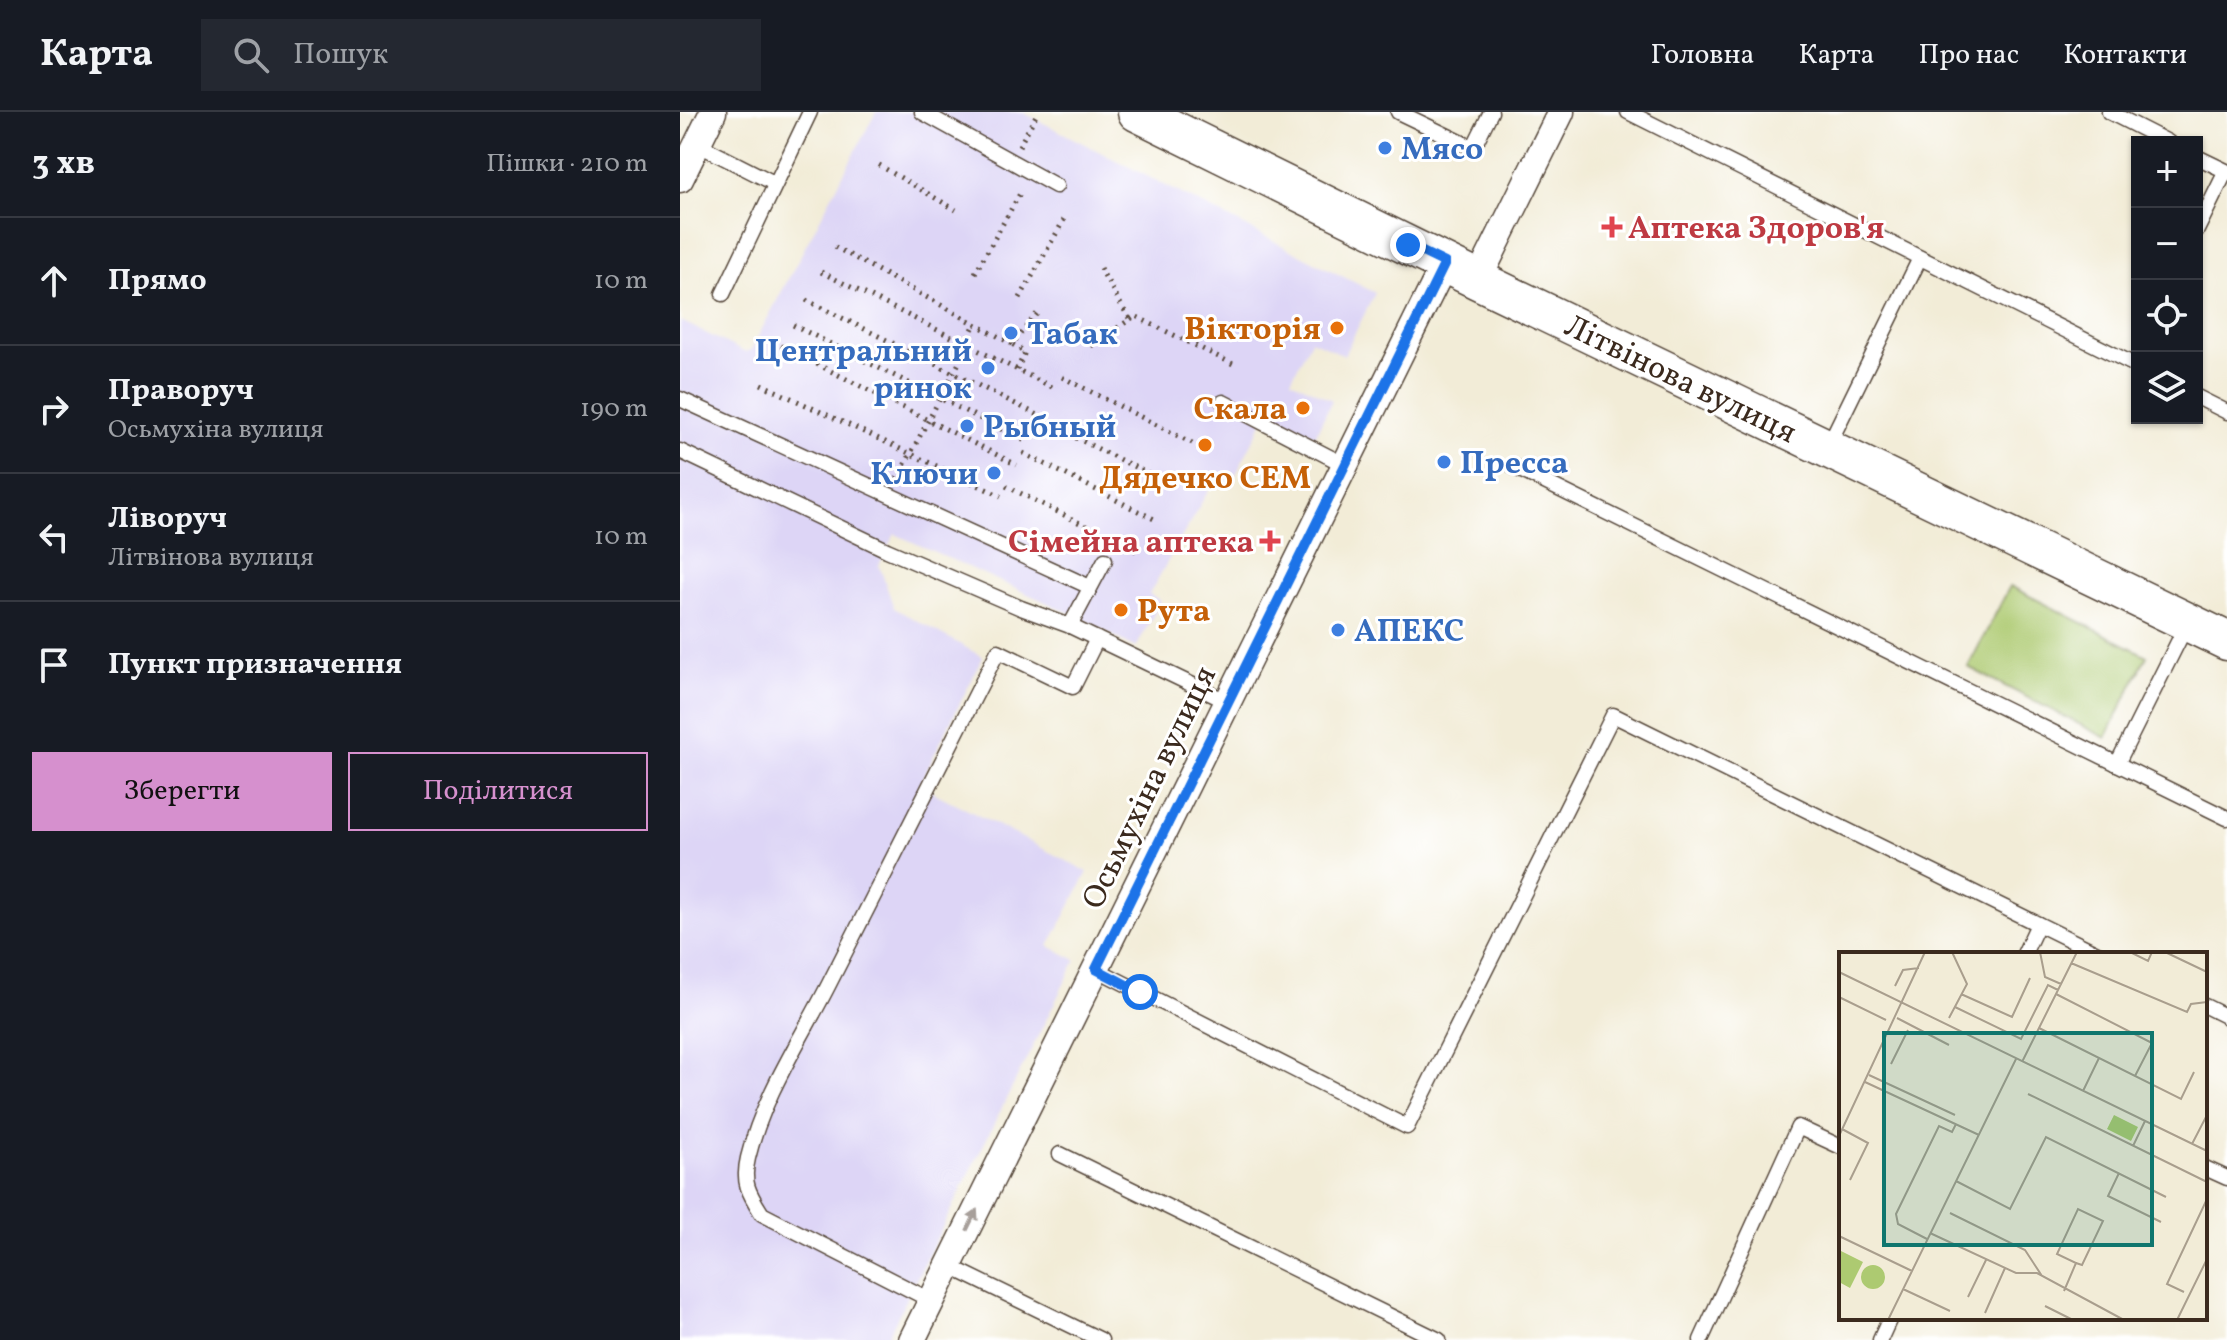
<!DOCTYPE html>
<html lang="uk">
<meta charset="utf-8">
<style>
:root{--surface:#171b24;--page:#242831;--text:#f1f3f6;--muted:#9ea1a6;--line:#363941;--accent:#d690ce}
body{margin:0;font-family:Vollkorn,serif;background:var(--page);color:var(--text)}
.controls{position:absolute;right:24px;top:24px;display:grid;overflow:hidden;border-radius:0px;box-shadow:0 2px 6px #0004}
.controls button{width:72px;height:72px;display:grid;place-items:center;padding:0;border:0;border-bottom:2px solid var(--line);background:var(--surface);color:var(--text);font:40px sans-serif}
.stop{position:absolute;width:24px;height:24px;margin:-18px;border:6px solid #1a73e8;border-radius:50%;background:#fff}
.stop.end{background:#1a73e8;border-color:#fff;box-shadow:0 2px 8px #0008}
.list{margin:0;padding:0;list-style:none}
h2{display:flex;justify-content:space-between;align-items:center;height:104px;margin:0;padding:0 32px;font-size:34px}
h2 small{font-size:26px;font-weight:400;color:var(--muted)}
.list li{display:grid;grid-template-columns:52px 1fr auto;gap:24px;align-items:center;box-sizing:border-box;height:128px;padding:0 32px;border-top:2px solid var(--line)}
.list b{display:block;font-size:30px;white-space:nowrap}
.list p{margin:0;font-size:26px;white-space:nowrap;color:var(--muted)}
.list em{font-size:26px;font-style:normal;color:var(--muted)}
.actions{display:flex;gap:16px;padding:24px 32px}
.actions a{flex:1;padding:18px 0;border:2px solid var(--accent);border-radius:0px;text-align:center;font-size:28px;color:var(--accent)}
.actions .main{background:var(--accent);color:#111}
.icon{flex:none;width:44px;height:44px;fill:none;stroke:currentColor;stroke-width:2;stroke-linecap:round;stroke-linejoin:round}
.map{position:relative;flex:none;width:1547px;height:1228px;overflow:hidden}
header{display:flex;align-items:center;gap:48px;box-sizing:border-box;height:112px;padding:0 40px;background:var(--surface);border-bottom:2px solid var(--line)}
header strong{font-size:38px}
nav{display:flex;gap:44px;margin-inline-start:auto;font-size:28px}
.search{width:560px;height:72px;background:var(--page);display:flex;align-items:center;gap:20px;box-sizing:border-box;padding:0 28px;border-radius:0px;color:var(--muted);font-size:30px}
main{display:flex}
aside{flex:1;background:var(--surface)}
.map>svg:first-child{display:block}
</style>
<header>
<strong>Карта</strong>
<div class="search"><svg class="icon" aria-label="search" viewBox="0 0 24 24"><circle cx="10" cy="10" r="6"/><path d="M15 15l6 6"/></svg>Пошук</div>
<nav><a>Головна</a><a>Карта</a><a>Про нас</a><a>Контакти</a></nav>
</header>
<main>
<aside>
<h2>3 хв<small>Пішки · 210 m</small></h2>
<ul class="list">
<li><svg class="icon" aria-label="ahead" viewBox="0 0 24 24"><path d="M12 20V5M6 11l6-6 6 6"/></svg><div><b>Прямо</b></div><em>10 m</em></li>
<li><svg class="icon" aria-label="right" viewBox="0 0 24 24"><path d="M7 20v-9h11M14 6l5 5-5 5"/></svg><div><b>Праворуч</b><p>Осьмухіна вулиця</p></div><em>190 m</em></li>
<li><svg class="icon" aria-label="left" viewBox="0 0 24 24"><path d="M17 20v-9H6M10 6l-5 5 5 5"/></svg><div><b>Ліворуч</b><p>Літвінова вулиця</p></div><em>10 m</em></li>
<li><svg class="icon" aria-label="arrive" viewBox="0 0 24 24"><path d="M6 21V4h12l-3 4 3 4H6"/></svg><div><b>Пункт призначення</b></div></li>
</ul>
<div class="actions"><a class="main">Зберегти</a><a>Поділитися</a></div>
</aside>
<div class="map">
<svg width="1547" height="1228" viewBox="0 0 1547 1228">
<rect width="100%" height="100%" fill="#fff"/>
<filter id="ink" filterUnits="userSpaceOnUse"><feTurbulence type="fractalNoise" baseFrequency=".0125" numOctaves="2"/><feDisplacementMap in="SourceGraphic" scale="16" xChannelSelector="R" yChannelSelector="G"/><feConvolveMatrix kernelMatrix="1 2 1 2 8 2 1 2 1" color-interpolation-filters="sRGB"/></filter>
<filter id="wash" filterUnits="userSpaceOnUse"><feTurbulence type="fractalNoise" baseFrequency=".006" numOctaves="4" result="noise"/><feDisplacementMap in="SourceGraphic" scale="32" xChannelSelector="R" yChannelSelector="G"/><feGaussianBlur stdDeviation="1.8" result="paint"/><feColorMatrix in="noise" values="0 0 0 0 0 0 0 0 0 0 0 0 0 0 0 0 0 1.4 0 .05"/><feComposite in="paint" operator="in"/></filter>
<g filter="url(#wash)">
<rect width="100%" height="100%" fill="#f2ecd7"/>
<path fill="#ddd5f6" d="M196 0H342L695 181 664 243 631 228 611 268 652 288 635 324 587 301 550 374 535 367 469 482 481 489 456 536 401 506 215 422 199 453 214 496 303 545 239 673 408 760 369 834 396 848 206 1228H0V212L1 209 64 240 71 238Z"/>
<path fill="#adca71" stroke="#747a48" stroke-width="2" d="M1330 474 1467 544 1426 626 1288 555Z"/>
</g>
<g filter="url(#ink)">
<g fill="none" stroke-linecap="round" stroke-linejoin="round">
<defs>
<g id="lane">
<path d="M242 0 376 74"/>
<path d="M718 0 793 36 811 0"/>
<path d="M948 0 1457 254"/>
<path d="M1429 0 1488 30"/>
<path d="M17 32 94 71"/>
<path d="M1517 45 1546 59 1517 118"/>
<path d="M43 182 130 0"/>
<path d="M1517 285 1547 300"/>
<path d="M0 287 410 475"/>
<path d="M543 290 665 353"/>
<path d="M1147 336 1240 146"/>
<path d="M0 339 207 438 341 496 390 514 548 590"/>
<path d="M834 355 1547 706"/>
<path d="M390 514 425 448"/>
<path d="M1437 652 1508 510"/>
<path d="M1344 842 1358 812"/>
<path d="M416 857 727 1015 933 603 1419 842"/>
<path d="M1525 894 1547 905"/>
<path d="M380 1042 759 1228"/>
<path d="M1525 1056 1547 1066"/>
<path d="M269 1154 421 1228"/>
<path d="M252 1189 82 1102C69 1081 62 1071 68 1046 83 983 122 926 150 870 206 759 262 649 318 539L393 575 417 527"/>
<path d="M1021 1228 1118 1015 1161 1035"/>
<path d="M1200 1228 1210 1206"/>
</g>
<g id="street">
<path d="M0 67 33 0"/>
<path d="M798 168 881 0"/>
<path d="M232 1228 765 151"/>
</g>
<path id="secondary" d="M457 0 798 168 1547 529"/>
</defs>
<use href="#lane" stroke="#56473a" stroke-width="17"/>
<use href="#street" stroke="#56473a" stroke-width="29"/>
<use href="#secondary" stroke="#56473a" stroke-width="41"/>
<g stroke="#56473a" stroke-width="5" stroke-dasharray="2 6" stroke-linecap="butt">
<path d="M339 34 358 0"/>
<path d="M199 53 276 98"/>
<path d="M155 135 332 232"/>
<path d="M420 156 450 208"/>
<path d="M141 160 376 277"/>
<path d="M295 161 342 78"/>
<path d="M340 186 385 106"/>
<path d="M126 188 362 305"/>
<path d="M113 213 349 331"/>
<path d="M285 232 295 212"/>
<path d="M101 234 337 353"/>
<path d="M411 234 455 204 553 252"/>
<path d="M337 258 345 240 332 232 360 198"/>
<path d="M382 265 520 335"/>
<path d="M81 272 321 384"/>
<path d="M360 308 495 375"/>
<path d="M343 341 474 407"/>
<path d="M217 367 288 234"/>
<path d="M326 374 456 439"/>
</g>
<use href="#lane" stroke="#fff" stroke-width="14"/>
<use href="#street" stroke="#fff" stroke-width="26"/>
<use href="#secondary" stroke="#fff" stroke-width="38"/>
</g>
<defs><path id="oneway-solid" d="M-6-.8H1V-3.2L6.5 0L1 3.2V.8H-6Z" transform="scale(2)"/></defs>
<use fill="#a79f9a" href="#oneway-solid" transform="translate(292 1108) rotate(-64)"/>
</g>
<g fill="none" stroke-linecap="round" stroke-linejoin="round" filter="url(#ink)">
<path stroke="#1a73e8" stroke-width="10" d="M460 880 416 857 765 151 728 133"/>
</g>
<g fill="#3f7fe0" stroke="#fff" stroke-width="3">
<circle cx="705" cy="36" r="8"/>
<circle cx="331" cy="221" r="8"/>
<circle cx="308" cy="256" r="8"/>
<circle cx="287" cy="314" r="8"/>
<circle cx="764" cy="350" r="8"/>
<circle cx="314" cy="361" r="8"/>
<circle cx="658" cy="518" r="8"/>
</g>
<g fill="#e0444e" stroke="#fff" stroke-width="3">
<path d="M928 103h8v8h8v8h-8v8h-8v-8h-8v-8h8z"/>
<path d="M586 417h8v8h8v8h-8v8h-8v-8h-8v-8h8z"/>
</g>
<g fill="#e8710a" stroke="#fff" stroke-width="3">
<circle cx="657" cy="216" r="8"/>
<circle cx="623" cy="296" r="8"/>
<circle cx="525" cy="333" r="8"/>
<circle cx="441" cy="498" r="8"/>
</g>
<g text-anchor="middle" stroke-width="6" stroke-linejoin="round" paint-order="stroke">
<g font-size="32" font-weight="bold" fill="#366cbe" stroke="#fff" text-anchor="start">
<text x="721" y="47">Мясо</text>
<text x="347" y="232">Табак</text>
<text x="292" y="249" text-anchor="end">Центральний<tspan x="292" dy="37">ринок</tspan></text>
<text x="303" y="325">Рыбный</text>
<text x="780" y="361">Пресса</text>
<text x="298" y="372" text-anchor="end">Ключи</text>
<text x="674" y="529">АПЕКС</text>
</g>
<g font-size="32" font-weight="bold" fill="#be3a42" stroke="#fff" text-anchor="start">
<text x="948" y="126">Аптека Здоров'я</text>
<text x="574" y="440" text-anchor="end">Сімейна аптека</text>
</g>
<g font-size="32" font-weight="bold" fill="#c56008" stroke="#fff" text-anchor="end">
<text x="641" y="227">Вікторія</text>
<text x="607" y="307">Скала</text>
<text x="525" y="376" text-anchor="middle">Дядечко СЕМ</text>
<text x="457" y="509" text-anchor="start">Рута</text>
</g>
<g font-size="32" fill="#3b2a1e" stroke="#fff">
<text transform="translate(1001 266) rotate(26)" y="11">Літвінова вулиця</text>
<text transform="translate(468 675) rotate(-64)" y="11">Осьмухіна вулиця</text>
</g>
</g>
<g transform="translate(1159 840)">
<rect width="368" height="368" fill="#f2ecd7"/>
<path d="M275 163 299 175 292 189 268 177ZM0 298 24 310 11 336 0 330ZM22 325a12 12 0 1 1 24 0a12 12 0 1 1-24 0Z" fill="#adca71"/>
<path fill="none" stroke="#a99e8d" stroke-width="2" d="M201 0 206 25 222 32M291 0 309 9 313 0M326 0 368 20M232 11 348 60 352 52 368 50M0 20 368 199M56 34 64 18 80 16M122 42 173 65 191 26M217 42 313 91 296 124M0 45 47 68M116 55 182 87 209 33 219 38M58 66 110 93M110 66 128 32 113 0M200 76 342 147 355 120M183 110 238 0M52 112 69 78M30 123 116 163M26 130 140 183M244 139 260 106M189 142 368 230M3 177 29 191 11 228M0 184 86 0M353 192 368 163M294 194 306 169M280 221 269 244 322 270M117 229 171 257 207 185 327 245M111 261 186 298 203 324M91 281 177 321H198L285 368M0 284 73 319M88 287 59 272 57 262 100 174 113 180 117 172M64 337 111 359M225 339 237 311 218 302 239 257 264 269 243 313 237 311M345 340 328 332 368 247M129 345 147 308M206 354 234 368M146 361 166 316M49 368 177 107M338 368 368 307"/>
<path fill="#0f766e" fill-opacity="0.15" stroke="#0f766e" stroke-width="4" d="M45 81H313V293H45Z"/>
<rect width="368" height="368" fill="none" stroke="#3b2a1e" stroke-width="4"/>
</g>
</svg>
<div class="controls">
<button>+</button>
<button>−</button>
<button><svg class="icon" aria-label="locate" viewBox="0 0 24 24"><circle cx="12" cy="12" r="6"/><path d="M12 2v4M12 18v4M2 12h4M18 12h4"/></svg></button>
<button><svg class="icon" aria-label="layers" viewBox="0 0 24 24"><path d="M12 4l9 5-9 5-9-5zM3 14l9 5 9-5"/></svg></button>
</div>
<div class="stop" style="left:460px;top:880px"></div>
<div class="stop end" style="left:728px;top:133px"></div>
</div>
</main>
